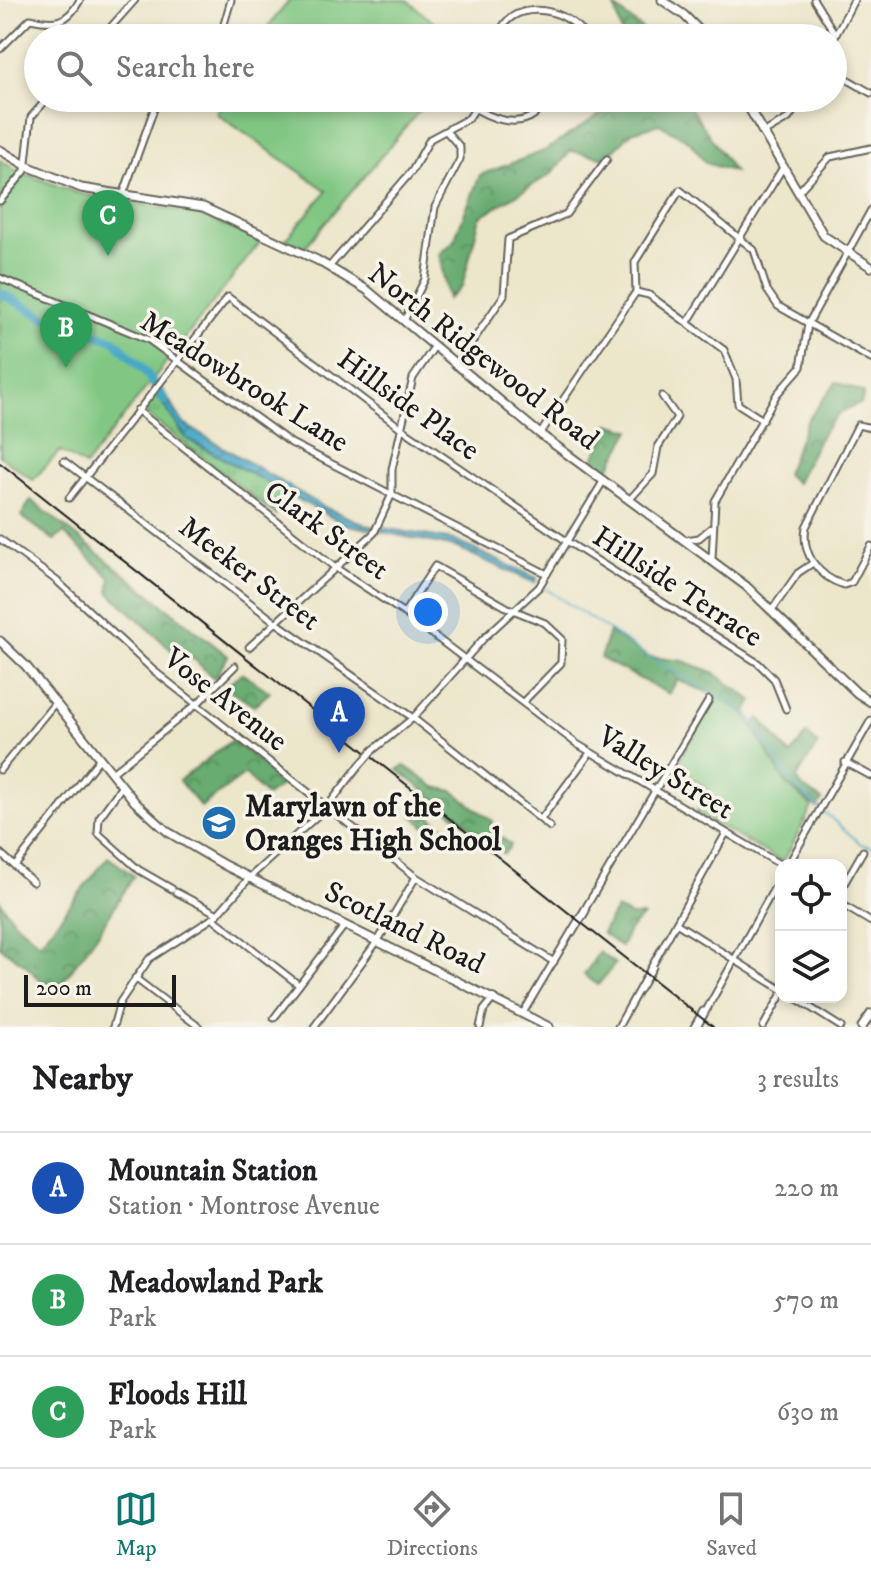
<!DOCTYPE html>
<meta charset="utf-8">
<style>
:root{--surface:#fff;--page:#f2f2f2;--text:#202124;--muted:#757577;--line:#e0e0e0;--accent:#0f766e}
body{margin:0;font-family:"IM FELL DW Pica",serif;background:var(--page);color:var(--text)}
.controls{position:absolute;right:24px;bottom:24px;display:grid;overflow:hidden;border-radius:16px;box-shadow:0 4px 12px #0003}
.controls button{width:72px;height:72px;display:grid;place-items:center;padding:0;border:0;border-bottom:2px solid var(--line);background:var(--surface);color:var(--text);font:40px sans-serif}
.scale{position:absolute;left:24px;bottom:20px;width:152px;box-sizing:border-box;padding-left:8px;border:4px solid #1c1c1c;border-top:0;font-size:22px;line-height:28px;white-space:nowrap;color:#1c1c1c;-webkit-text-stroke:6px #f7f3e8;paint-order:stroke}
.you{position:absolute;left:428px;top:612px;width:28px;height:28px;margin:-20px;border:6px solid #fff;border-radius:50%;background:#1a73e8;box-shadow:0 0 0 12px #1a73e833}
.badge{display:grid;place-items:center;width:52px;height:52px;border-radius:50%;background:var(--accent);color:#fff;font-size:26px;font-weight:700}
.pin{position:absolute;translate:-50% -66px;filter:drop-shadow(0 2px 4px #0008)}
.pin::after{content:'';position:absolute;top:42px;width:28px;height:24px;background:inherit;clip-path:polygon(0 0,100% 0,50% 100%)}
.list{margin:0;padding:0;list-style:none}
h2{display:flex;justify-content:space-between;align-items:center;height:104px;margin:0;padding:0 32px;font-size:34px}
h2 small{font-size:26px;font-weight:400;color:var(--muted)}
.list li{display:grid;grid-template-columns:52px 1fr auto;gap:24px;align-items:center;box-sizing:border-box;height:112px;padding:0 32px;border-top:2px solid var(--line)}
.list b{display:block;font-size:30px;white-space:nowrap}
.list p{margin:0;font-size:26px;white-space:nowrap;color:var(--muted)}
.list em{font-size:26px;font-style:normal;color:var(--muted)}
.icon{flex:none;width:44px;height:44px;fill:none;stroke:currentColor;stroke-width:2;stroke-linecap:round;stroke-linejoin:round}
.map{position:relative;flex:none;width:871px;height:1027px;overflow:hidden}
.search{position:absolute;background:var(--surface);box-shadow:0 4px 12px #0003;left:24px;right:24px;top:24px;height:88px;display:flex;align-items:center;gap:20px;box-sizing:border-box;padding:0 28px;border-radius:44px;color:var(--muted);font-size:30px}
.sheet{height:440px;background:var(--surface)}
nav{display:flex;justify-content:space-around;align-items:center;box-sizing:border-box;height:112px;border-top:2px solid var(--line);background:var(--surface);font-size:22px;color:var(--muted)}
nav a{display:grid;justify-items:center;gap:4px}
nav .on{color:var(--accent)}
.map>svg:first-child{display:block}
</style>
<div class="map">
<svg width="871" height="1027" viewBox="0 0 871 1027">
<defs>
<pattern id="grass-tufts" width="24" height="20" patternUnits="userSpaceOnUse" patternTransform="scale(2)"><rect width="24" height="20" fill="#81c783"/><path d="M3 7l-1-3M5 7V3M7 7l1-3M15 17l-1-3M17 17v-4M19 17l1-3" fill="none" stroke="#6faa71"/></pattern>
<pattern id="forest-crowns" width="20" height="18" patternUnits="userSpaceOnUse" patternTransform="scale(2)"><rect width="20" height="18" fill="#68ac71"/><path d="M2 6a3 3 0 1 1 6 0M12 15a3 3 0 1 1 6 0" fill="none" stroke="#558b5c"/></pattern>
<pattern id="water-waves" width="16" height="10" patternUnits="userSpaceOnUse" patternTransform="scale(2)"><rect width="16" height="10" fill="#46a7c5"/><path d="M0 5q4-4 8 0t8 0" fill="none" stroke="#3a879f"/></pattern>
</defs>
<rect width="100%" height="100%" fill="#f7f3e8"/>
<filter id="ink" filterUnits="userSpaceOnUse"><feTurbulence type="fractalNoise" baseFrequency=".0125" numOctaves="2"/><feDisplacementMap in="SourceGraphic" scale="16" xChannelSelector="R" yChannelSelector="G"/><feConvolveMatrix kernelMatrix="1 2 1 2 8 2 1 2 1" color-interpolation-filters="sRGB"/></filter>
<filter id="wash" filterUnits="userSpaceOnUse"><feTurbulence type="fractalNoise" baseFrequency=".006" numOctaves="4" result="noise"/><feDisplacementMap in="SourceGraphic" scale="32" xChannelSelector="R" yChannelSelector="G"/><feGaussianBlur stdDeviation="1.8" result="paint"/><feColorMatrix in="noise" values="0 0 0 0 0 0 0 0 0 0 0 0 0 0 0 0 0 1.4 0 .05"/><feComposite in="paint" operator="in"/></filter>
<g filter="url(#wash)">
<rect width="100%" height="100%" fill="#ece6cb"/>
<path fill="url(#grass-tufts)" stroke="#4e7250" stroke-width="2" d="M157 396 187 439 284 491 276 515 142 411Z"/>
<g fill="url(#forest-crowns)" stroke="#426446" stroke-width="2">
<path d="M615 7 653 38H623Z"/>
<path d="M625 98H684L734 172 706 163 690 142 659 124 632 132 606 158 571 151 551 174 480 217 462 287 448 299 439 254 453 242 480 175 544 151Z"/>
<path d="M836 382 864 393 861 404C827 409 812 455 796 483L786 474 807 421Z"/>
<path d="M609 424 631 430 606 473 591 466Z"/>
<path d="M31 500 228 656 214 679 194 659 180 658 109 592 111 578 64 533 54 540 21 516Z"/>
<path d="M609 632 649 657 683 661 713 672 753 701 745 713 717 696 677 680 669 694 600 658Z"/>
<path d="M242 673 270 692 254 706 225 687Z"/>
<path d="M760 718 790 755 807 734 818 744 797 778 802 787 822 800 817 808 786 784 752 725Z"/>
<path d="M232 740 285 783 266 796 245 774 201 807 179 781Z"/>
<path d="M405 766 435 787 453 791 492 821 491 829 511 845 504 854 398 770Z"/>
<path d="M417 806 454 835 446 845 412 815Z"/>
<path d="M108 857 134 876 97 935 53 995 27 966 0 947V901L14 921 40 943Z"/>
<path d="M616 909 631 916H643L629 930 621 947 602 933Z"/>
<path d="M599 952 615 964 598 985 584 975Z"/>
</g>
<g fill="#81c783" stroke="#4e7250" stroke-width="2">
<path d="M290 0H407L452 38H258Z"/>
<path d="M226 98H430L305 247 285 240 327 191 216 113Z"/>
<path d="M0 160 15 170 77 193 197 214 261 241 85 466 60 451 33 480 0 456Z"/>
<path d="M717 696 745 713 786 784 812 807 783 862 696 813 707 788 675 767Z"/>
</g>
<path fill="url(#water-waves)" stroke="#316270" stroke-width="2" d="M162 389 184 424 324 507 366 525 453 540 537 578 535 583 455 547 344 524 187 439 157 396Z"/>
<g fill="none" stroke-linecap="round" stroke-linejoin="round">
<path stroke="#46a7c5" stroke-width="2" d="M543 587 649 657 748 713 794 786 861 844 871 847"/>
<path stroke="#46a7c5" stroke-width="9" d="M0 293 54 322 114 340 145 371 165 401"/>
</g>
</g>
<g filter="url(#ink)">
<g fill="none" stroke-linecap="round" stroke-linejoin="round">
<defs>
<g id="street">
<path d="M814 0 835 34"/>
<path d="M101 38 135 0"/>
<path d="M220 38 231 0"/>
<path d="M499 38C504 0 566 2 586 38"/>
<path d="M833 40 854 0"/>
<path d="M0 49 30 19C55 24 67 24 80 0"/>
<path d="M833 71 871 93"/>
<path d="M476 109C502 124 532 130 547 98"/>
<path d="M763 133 789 118 802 98"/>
<path d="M798 192 830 157 871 148"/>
<path d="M123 195 158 98"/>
<path d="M0 201 25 171 31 117 48 98"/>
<path d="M329 267 412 171 430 139 469 118 482 98"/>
<path d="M0 278 149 340 291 443 547 574"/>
<path d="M636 292 649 295 724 350 736 379 738 404 763 420"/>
<path d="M405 319 425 279 435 207 460 159V147L446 131"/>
<path d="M688 322 782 169"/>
<path d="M456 366 504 295 508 239 566 214 607 159"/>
<path d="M137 410 333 566 404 613 577 744 781 865"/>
<path d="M871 428 858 425 806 527C801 553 818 577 844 585L852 582 871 546"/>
<path d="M540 434 636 292 635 262 680 190 754 250 767 290 778 306 871 359"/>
<path d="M64 461 274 621 413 718 550 827"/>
<path d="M69 498 228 297 401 428 565 540 758 663 774 679 786 709"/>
<path d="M630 499 653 474 658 447 677 417 662 396"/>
<path d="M0 539 57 581 153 670 416 877 554 962"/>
<path d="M686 540 699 538 711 528"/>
<path d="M712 559 715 501 777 394 801 367 808 324 871 210"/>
<path d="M772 610 798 573 813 563"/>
<path d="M404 613 435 566 508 608 545 623 562 639 561 663 523 702"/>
<path d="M249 647 374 533 392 494V469L413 378 434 347"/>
<path d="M373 750 413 718 484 638 539 587 604 480"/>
<path d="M845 762 871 776"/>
<path d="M0 770 55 703"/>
<path d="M112 773 197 704 235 666"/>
<path d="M122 786 99 818 98 833 139 870 172 889"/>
<path d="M541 819 590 753"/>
<path d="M0 853 33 882"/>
<path d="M788 865 871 720"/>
<path d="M15 866 100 758"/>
<path d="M841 889 863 851"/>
<path d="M176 892 218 914"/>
<path d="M841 904 871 922"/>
<path d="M213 918 299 985"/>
<path d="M676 923 781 989"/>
<path d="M573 932 586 911"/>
<path d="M135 978 199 1027"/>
<path d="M640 989 653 967"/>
<path d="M794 997 841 1027"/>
<path d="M523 1013 709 700"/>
<path d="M274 1018 345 925"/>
<path d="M113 1027 120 1002 149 959 216 916 251 876 327 807 359 766"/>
<path d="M314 1027 379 939 416 877"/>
<path d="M480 1027 484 1010 494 998"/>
<path d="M618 1027 726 833"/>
<path d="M694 1027 703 1011"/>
<path d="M697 1027 781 876"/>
<path d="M763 1027 781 995"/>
</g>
<g id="secondary">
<path d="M662 0 684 15 707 38"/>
<path d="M743 98 824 236 871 267"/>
<path d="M0 150 27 166 81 188 203 207 317 260 367 290 540 434 746 586 857 693 871 702"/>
<path d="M0 641 26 666 135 802 168 832 224 865 549 1027"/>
<path d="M862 1027 871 1014"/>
</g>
</defs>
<use href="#street" stroke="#656359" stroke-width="9"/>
<use href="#secondary" stroke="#656359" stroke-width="11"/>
<use href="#street" stroke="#fff" stroke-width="5"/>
<use href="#secondary" stroke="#fff" stroke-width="7"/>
<path stroke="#1c1c1c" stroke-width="2" d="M0 463 713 1027"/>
<defs>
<path id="street-bridge" d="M359 766 373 750"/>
</defs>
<use href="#street-bridge" stroke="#656359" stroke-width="9" stroke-linecap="butt"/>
<use href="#street-bridge" stroke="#fff" stroke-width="5"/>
</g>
</g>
<defs>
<symbol id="school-disc" viewBox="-11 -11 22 22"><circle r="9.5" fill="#1f6fb2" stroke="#f7f3e8"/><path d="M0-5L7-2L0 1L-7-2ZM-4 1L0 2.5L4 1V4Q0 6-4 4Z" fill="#fff"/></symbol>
</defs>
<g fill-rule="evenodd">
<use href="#school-disc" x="199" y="803" width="40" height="40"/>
</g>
<g text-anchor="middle" stroke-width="7" stroke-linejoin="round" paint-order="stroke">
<g font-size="30" fill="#1c1c1c" stroke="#f7f3e8">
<text transform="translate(484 356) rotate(38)" y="10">North Ridgewood Road</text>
<text transform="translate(245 381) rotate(32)" y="10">Meadowbrook Lane</text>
<text transform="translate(409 404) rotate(36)" y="10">Hillside Place</text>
<text transform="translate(327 530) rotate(36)" y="10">Clark Street</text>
<text transform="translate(250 573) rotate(37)" y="10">Meeker Street</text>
<text transform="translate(678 586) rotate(33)" y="10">Hillside Terrace</text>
<text transform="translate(226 699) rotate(38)" y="10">Vose Avenue</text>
<text transform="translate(666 772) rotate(31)" y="10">Valley Street</text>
<text transform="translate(405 927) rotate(26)" y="10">Scotland Road</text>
</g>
<g font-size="30" font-weight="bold" fill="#1c1c1c" stroke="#f7f3e8" text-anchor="start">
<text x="245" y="816">Marylawn of the<tspan x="245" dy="34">Oranges High School</tspan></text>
</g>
</g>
</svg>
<div class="controls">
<button><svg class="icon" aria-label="locate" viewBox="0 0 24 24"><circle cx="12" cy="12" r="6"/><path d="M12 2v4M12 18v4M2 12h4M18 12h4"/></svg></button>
<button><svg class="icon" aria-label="layers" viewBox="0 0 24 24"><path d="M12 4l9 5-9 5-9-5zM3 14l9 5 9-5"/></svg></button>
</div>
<div class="scale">200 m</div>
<div class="you"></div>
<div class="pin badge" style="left:339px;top:753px;background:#1a4fb4">A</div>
<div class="pin badge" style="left:66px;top:368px;background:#2e9e5b">B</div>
<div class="pin badge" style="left:108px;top:256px;background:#2e9e5b">C</div>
<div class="search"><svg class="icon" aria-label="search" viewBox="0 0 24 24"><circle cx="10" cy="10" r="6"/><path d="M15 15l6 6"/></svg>Search here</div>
</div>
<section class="sheet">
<h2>Nearby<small>3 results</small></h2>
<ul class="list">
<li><span class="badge" style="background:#1a4fb4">A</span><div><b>Mountain Station</b><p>Station · Montrose Avenue</p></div><em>220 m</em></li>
<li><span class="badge" style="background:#2e9e5b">B</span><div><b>Meadowland Park</b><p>Park</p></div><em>570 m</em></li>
<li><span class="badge" style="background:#2e9e5b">C</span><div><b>Floods Hill</b><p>Park</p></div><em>630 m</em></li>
</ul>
</section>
<nav>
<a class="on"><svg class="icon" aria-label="map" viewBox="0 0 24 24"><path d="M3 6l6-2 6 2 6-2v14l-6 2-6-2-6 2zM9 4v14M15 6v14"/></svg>Map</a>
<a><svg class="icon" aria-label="directions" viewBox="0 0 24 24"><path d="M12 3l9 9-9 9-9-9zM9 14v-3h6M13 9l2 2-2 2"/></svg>Directions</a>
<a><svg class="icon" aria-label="saved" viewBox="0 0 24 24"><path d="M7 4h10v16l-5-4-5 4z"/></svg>Saved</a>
</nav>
